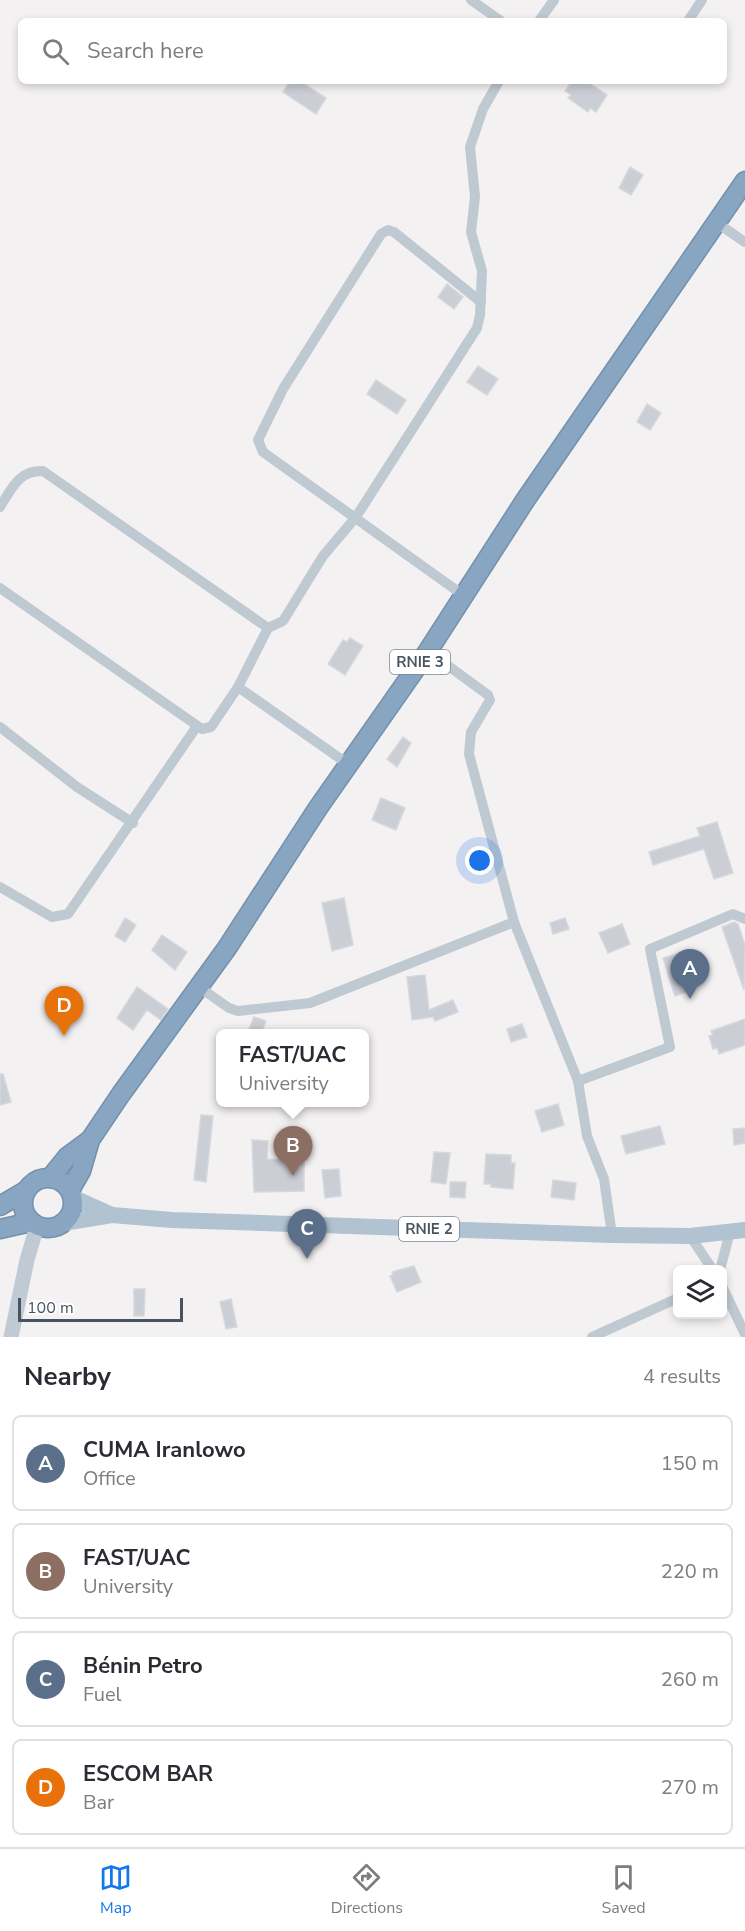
<!DOCTYPE html>
<meta charset="utf-8">
<style>
:root{--surface:#fff;--page:#f7f7f7;--text:#2b2b33;--muted:#7c7c81;--line:#e1e1e2;--accent:#1378ec}
body{margin:0;font-family:"Nunito Sans",sans-serif;background:var(--page);color:var(--text)}
.controls{position:absolute;right:18px;bottom:18px;display:grid;overflow:hidden;border-radius:9px;box-shadow:0 3px 9px #0003}
.controls button{width:54px;height:54px;display:grid;place-items:center;padding:0;border:0;border-bottom:2px solid var(--line);background:var(--surface);color:var(--text);font:30px sans-serif}
.scale{position:absolute;left:18px;bottom:15px;width:165px;box-sizing:border-box;padding-left:6px;border:3px solid #485560;border-top:0;font-size:16px;line-height:21px;white-space:nowrap;color:#485560;-webkit-text-stroke:4px #fff;paint-order:stroke}
.you{position:absolute;left:480px;top:861px;width:21px;height:21px;margin:-15px;border:4px solid #fff;border-radius:50%;background:#1a73e8;box-shadow:0 0 0 9px #1a73e833}
.badge{display:grid;place-items:center;width:39px;height:39px;border-radius:50%;background:var(--accent);color:#fff;font-size:20px;font-weight:700}
.pin{position:absolute;translate:-50% -50px;filter:drop-shadow(0 2px 3px #0008)}
.pin::after{content:'';position:absolute;top:32px;width:21px;height:18px;background:inherit;clip-path:polygon(0 0,100% 0,50% 100%)}
.popup{position:absolute;left:216px;top:1029px;width:153px;height:78px;box-sizing:border-box;display:grid;place-content:center;border-radius:9px;background:var(--surface);filter:drop-shadow(0 2px 4px #0005);font-size:20px;white-space:nowrap;color:var(--muted)}
.popup b{font-size:22px;color:var(--text)}
.popup::after{content:'';position:absolute;left:50%;top:100%;margin-left:-12px;border:12px solid transparent;border-top-color:var(--surface)}
.list{margin:0;padding:0;list-style:none}
h2{display:flex;justify-content:space-between;align-items:center;height:78px;margin:0;padding:0 24px;font-size:26px}
h2 small{font-size:20px;font-weight:400;color:var(--muted)}
.list li{display:grid;grid-template-columns:39px 1fr auto;gap:18px;align-items:center;box-sizing:border-box;height:96px;margin:0 12px 12px;padding:0 12px;border:2px solid var(--line);border-radius:9px}
.list b{display:block;font-size:22px;white-space:nowrap}
.list p{margin:0;font-size:20px;white-space:nowrap;color:var(--muted)}
.list em{font-size:20px;font-style:normal;color:var(--muted)}
.icon{flex:none;width:33px;height:33px;fill:none;stroke:currentColor;stroke-width:2;stroke-linecap:round;stroke-linejoin:round}
.map{position:relative;flex:none;width:745px;height:1337px;overflow:hidden}
.search{position:absolute;background:var(--surface);box-shadow:0 3px 9px #0003;left:18px;right:18px;top:18px;height:66px;display:flex;align-items:center;gap:15px;box-sizing:border-box;padding:0 21px;border-radius:9px;color:var(--muted);font-size:22px}
.sheet{height:510px;background:var(--surface)}
nav{display:flex;justify-content:space-around;align-items:center;box-sizing:border-box;height:84px;border-top:2px solid var(--line);background:var(--surface);font-size:16px;color:var(--muted)}
nav a{display:grid;justify-items:center;gap:3px}
nav .on{color:var(--accent)}
.map>svg:first-child{display:block}
</style>
<div class="map">
<svg width="745" height="1337" viewBox="0 0 745 1337">
<rect width="100%" height="100%" fill="#f4f1f2"/>
<g fill="#cbced4" stroke="#d5d8dd" stroke-width="1.5">
<path d="M290 81H300L326 98 316 114 283 92Z"/>
<path d="M572 81H586L607 95 596 112 590 108 588 112 568 98 571 95 565 91Z"/>
<path d="M630 167 643 175 631 195 619 188Z"/>
<path d="M447 284 463 297 454 309 438 297Z"/>
<path d="M478 366 498 379 487 395 467 382Z"/>
<path d="M376 380 406 400 397 414 367 394Z"/>
<path d="M647 404 661 413 650 430 637 422Z"/>
<path d="M350 638 363 646 345 675 328 664 343 640 347 642Z"/>
<path d="M403 737 411 743 397 767 387 759Z"/>
<path d="M381 798 405 808 396 830 372 820Z"/>
<path d="M717 822 733 873 714 879 704 849 653 865 649 852 700 836 697 828Z"/>
<path d="M344 898 353 945 332 951 322 903Z"/>
<path d="M125 918 136 925 125 942 115 936Z"/>
<path d="M565 918 569 929 553 934 550 923Z"/>
<path d="M734 922 738 924 745 945 744 990 722 927Z"/>
<path d="M622 924 630 944 608 953 599 933Z"/>
<path d="M162 935 187 952 175 970 152 950Z"/>
<path d="M677 954 689 991 675 996 663 958Z"/>
<path d="M425 975 429 1010 453 1000 458 1012 435 1021 433 1017 412 1020 407 977Z"/>
<path d="M137 987 168 1009 161 1020 147 1010 133 1030 117 1018Z"/>
<path d="M254 1017 266 1021 261 1034H247Z"/>
<path d="M745 1019V1045L719 1054 717 1048 713 1049 709 1036 713 1035 711 1031Z"/>
<path d="M522 1024 527 1037 511 1042 507 1029Z"/>
<path d="M0 1074H3L11 1102 0 1105Z"/>
<path d="M558 1104 564 1125 542 1132 535 1111Z"/>
<path d="M201 1115 213 1116 206 1182 194 1180Z"/>
<path d="M660 1126 665 1144 626 1154 621 1136Z"/>
<path d="M745 1128V1143L734 1145 733 1129Z"/>
<path d="M252 1140 268 1141 267 1159 287 1160V1154L304 1155V1191L254 1192Z"/>
<path d="M434 1152 450 1153 446 1184 431 1182Z"/>
<path d="M486 1154 511 1155V1163H515L513 1189 491 1187V1184H484Z"/>
<path d="M339 1169 341 1196 325 1198 322 1170Z"/>
<path d="M553 1180 576 1183 574 1200 551 1197Z"/>
<path d="M450 1182H466L465 1198 450 1197Z"/>
<path d="M414 1266 421 1282 397 1292 390 1276 393 1275 392 1272Z"/>
<path d="M134 1289H145L144 1316H134Z"/>
<path d="M231 1299 237 1327 226 1329 220 1302Z"/>
</g>
<g fill="none" stroke-linecap="round" stroke-linejoin="round">
<defs>
<g id="highway">
<circle cx="48" cy="1203" r="25"/>
<path d="M50 1178 67 1157 90 1140"/>
<path d="M70 1190 81 1171 90 1140 121 1094 227 948 318 808 428 651 526 499 745 181"/>
<path d="M0 1206 27 1190"/>
<path d="M0 1229 31 1222"/>
</g>
</defs>
<use href="#highway" stroke="#7391ad" stroke-width="21"/>
<g stroke="#bfc9d1" stroke-width="10">
<path d="M471 0 501 21"/>
<path d="M539 21 554 0"/>
<path d="M688 21 702 0"/>
<path d="M717 223 745 242"/>
<path d="M0 507C12 488 19 470 43 471L268 628"/>
<path d="M0 588 202 729 211 727 238 687 348 764"/>
<path d="M463 595 263 452 258 440 283 389 381 234 388 230 394 232 481 302"/>
<path d="M428 651 488 695 490 700 471 732 469 754 514 922 578 1081 587 1136 604 1179 612 1235"/>
<path d="M238 687 268 628 283 621 323 556 356 517 477 328 480 315 482 271 471 232 475 197 470 147 483 109 499 81"/>
<path d="M0 727 77 787 133 823"/>
<path d="M0 887 52 917 68 914 197 726"/>
<path d="M199 987 229 1008 238 1011 310 1003 514 922"/>
<path d="M578 1081 670 1047 650 949 733 914 745 919"/>
<path d="M690 1236 713 1270"/>
<path d="M720 1270 730 1232"/>
<path d="M722 1286 745 1334"/>
<path d="M592 1337 678 1298"/>
</g>
<path stroke="#bfcad5" stroke-width="15" d="M11 1337 27 1260 37 1226"/>
<g stroke="#b1c2d1" stroke-width="16">
<path d="M72 1197 112 1215 172 1220 612 1235 690 1236 745 1230"/>
<path d="M63 1223 112 1215"/>
</g>
<use href="#highway" stroke="#88a6c1" stroke-width="18"/>
</g>
<g text-anchor="middle" stroke-width="4.5" stroke-linejoin="round" paint-order="stroke">
<g fill="#fff" stroke="#7f8890" stroke-width="1.5">
<rect x="390" y="650" width="60" height="24" rx="4.5"/>
<rect x="399" y="1217" width="60" height="24" rx="4.5"/>
</g>
<g font-size="15" font-weight="bold" fill="#485560">
<text x="420" y="667">RNIE 3</text>
<text x="429" y="1234">RNIE 2</text>
</g>
</g>
</svg>
<div class="controls">
<button><svg class="icon" aria-label="layers" viewBox="0 0 24 24"><path d="M12 4l9 5-9 5-9-5zM3 14l9 5 9-5"/></svg></button>
</div>
<div class="scale">100 m</div>
<div class="you"></div>
<div class="pin badge" style="left:690px;top:999px;background:#5c6f8a">A</div>
<div class="pin badge" style="left:293px;top:1176px;background:#8d6e63">B</div>
<div class="popup"><b>FAST/UAC</b>University</div>
<div class="pin badge" style="left:307px;top:1259px;background:#5c6f8a">C</div>
<div class="pin badge" style="left:64px;top:1036px;background:#e8710a">D</div>
<div class="search"><svg class="icon" aria-label="search" viewBox="0 0 24 24"><circle cx="10" cy="10" r="6"/><path d="M15 15l6 6"/></svg>Search here</div>
</div>
<section class="sheet">
<h2>Nearby<small>4 results</small></h2>
<ul class="list">
<li><span class="badge" style="background:#5c6f8a">A</span><div><b>CUMA Iranlowo</b><p>Office</p></div><em>150 m</em></li>
<li><span class="badge" style="background:#8d6e63">B</span><div><b>FAST/UAC</b><p>University</p></div><em>220 m</em></li>
<li><span class="badge" style="background:#5c6f8a">C</span><div><b>Bénin Petro</b><p>Fuel</p></div><em>260 m</em></li>
<li><span class="badge" style="background:#e8710a">D</span><div><b>ESCOM BAR</b><p>Bar</p></div><em>270 m</em></li>
</ul>
</section>
<nav>
<a class="on"><svg class="icon" aria-label="map" viewBox="0 0 24 24"><path d="M3 6l6-2 6 2 6-2v14l-6 2-6-2-6 2zM9 4v14M15 6v14"/></svg>Map</a>
<a><svg class="icon" aria-label="directions" viewBox="0 0 24 24"><path d="M12 3l9 9-9 9-9-9zM9 14v-3h6M13 9l2 2-2 2"/></svg>Directions</a>
<a><svg class="icon" aria-label="saved" viewBox="0 0 24 24"><path d="M7 4h10v16l-5-4-5 4z"/></svg>Saved</a>
</nav>
